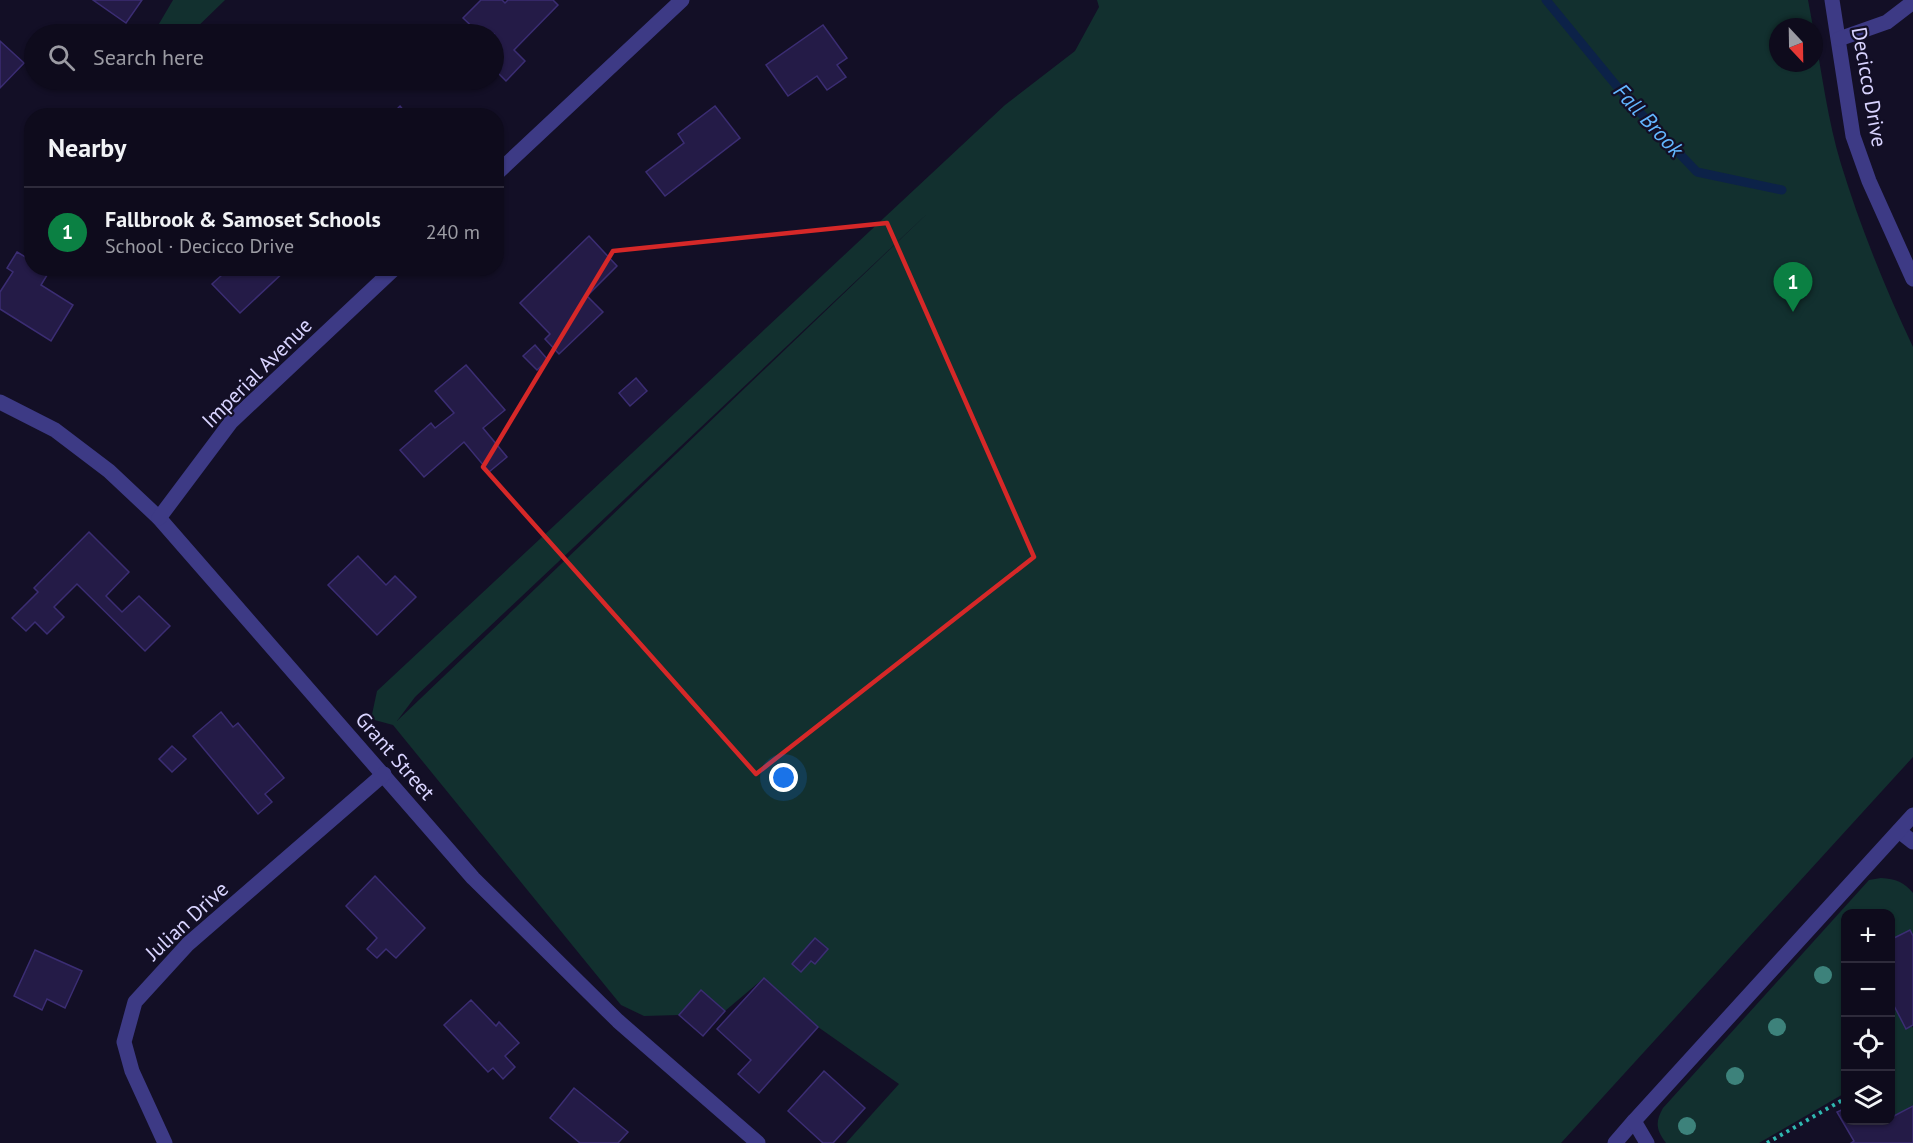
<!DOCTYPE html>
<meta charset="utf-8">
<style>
:root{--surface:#0e0b1c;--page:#1c1929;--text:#f1f3f6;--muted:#9b9ba3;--line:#2e2b3b;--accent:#0b8043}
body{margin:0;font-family:"PT Sans",sans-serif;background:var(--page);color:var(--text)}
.controls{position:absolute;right:18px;bottom:18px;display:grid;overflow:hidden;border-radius:12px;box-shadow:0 2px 4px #0004}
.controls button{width:54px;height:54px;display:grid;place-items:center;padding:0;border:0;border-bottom:2px solid var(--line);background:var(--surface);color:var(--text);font:30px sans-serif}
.compass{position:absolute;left:1769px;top:18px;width:54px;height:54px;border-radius:50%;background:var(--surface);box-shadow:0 2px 4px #0004;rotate:158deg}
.you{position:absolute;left:784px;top:778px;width:21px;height:21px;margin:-15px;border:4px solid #fff;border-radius:50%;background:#1a73e8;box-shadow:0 0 0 9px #1a73e833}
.badge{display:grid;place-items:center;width:39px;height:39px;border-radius:50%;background:var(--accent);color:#fff;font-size:20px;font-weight:700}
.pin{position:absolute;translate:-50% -50px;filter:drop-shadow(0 2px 3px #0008)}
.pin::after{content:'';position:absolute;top:32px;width:21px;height:18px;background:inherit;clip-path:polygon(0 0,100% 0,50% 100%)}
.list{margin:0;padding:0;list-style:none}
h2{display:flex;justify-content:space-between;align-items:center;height:78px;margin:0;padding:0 24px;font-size:26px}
h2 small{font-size:20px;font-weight:400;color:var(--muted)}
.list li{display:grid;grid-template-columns:39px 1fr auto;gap:18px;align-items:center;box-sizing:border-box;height:90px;padding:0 24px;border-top:2px solid var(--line)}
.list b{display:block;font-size:22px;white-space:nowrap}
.list p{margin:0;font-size:20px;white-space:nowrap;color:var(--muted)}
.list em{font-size:20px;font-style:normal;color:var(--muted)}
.icon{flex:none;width:33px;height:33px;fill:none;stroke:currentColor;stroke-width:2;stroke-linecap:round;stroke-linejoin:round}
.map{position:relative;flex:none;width:1913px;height:1143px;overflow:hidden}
.search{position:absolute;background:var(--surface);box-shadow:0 2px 4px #0004;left:24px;top:24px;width:480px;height:66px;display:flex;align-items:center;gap:15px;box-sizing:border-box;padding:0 21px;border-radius:33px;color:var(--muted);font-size:22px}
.panel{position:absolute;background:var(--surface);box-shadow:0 2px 4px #0004;left:24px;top:108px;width:480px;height:168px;border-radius:24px}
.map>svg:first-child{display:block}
</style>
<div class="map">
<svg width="1913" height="1143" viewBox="0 0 1913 1143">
<rect width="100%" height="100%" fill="#130f26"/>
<g fill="#12302f" fill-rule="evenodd">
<path d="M173 0H225L190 34H168L156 29Z"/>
<path d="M1097 0H1808L1813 27H1778V63H1814V30C1822 75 1828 121 1841 164 1860 226 1885 288 1913 347V757L1561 1143H846L899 1084 818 1027 764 978 725 1011 701 990 679 1015 644 1016 621 1005 393 725 371 719 377 691 1005 105 1075 51 1099 7ZM930 211 397 721 415 697Z"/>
<path d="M1881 878C1896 879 1904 882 1913 893V936L1910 930 1891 940 1890 914H1846L1845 1093 1759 1143H1666C1656 1130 1655 1122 1663 1108L1869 880Z"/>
<path d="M1890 998 1906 1028 1912 1026 1913 1028V1106L1891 1118Z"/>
</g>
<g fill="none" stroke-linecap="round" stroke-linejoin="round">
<path stroke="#0c2248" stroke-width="9" d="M1546 0 1629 101 1697 172 1782 190"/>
</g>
<g fill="#241b47" stroke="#3b2d73" stroke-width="1.5">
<path d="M93 0H142L126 23Z"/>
<path d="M481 0H502L505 3 508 0H553L558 5 514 50 525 61 506 81 494 69V34H480L463 18Z"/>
<path d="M823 25 847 58 837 65 846 77 827 90 817 76 788 96 766 65Z"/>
<path d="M0 41 24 63 0 88Z"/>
<path d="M400 106 408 116H390Z"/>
<path d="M715 106 740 138 665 196 646 172 684 143 678 134Z"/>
<path d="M589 236 617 266 587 296 603 312 559 354 545 339 550 334 520 303Z"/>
<path d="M17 252 32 261V268H43L49 272 41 285 73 305 51 341 0 309V292L13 272 7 268Z"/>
<path d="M217 268H288L240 313 212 284 223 274Z"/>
<path d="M535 345 548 360 537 370 523 356Z"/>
<path d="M466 365 505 410 483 428 507 457 489 472 464 442 424 477 400 450 431 423 435 428 454 413 435 391Z"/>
<path d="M636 378 647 391 630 406 619 393Z"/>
<path d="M89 532 129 572 106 596 122 612 139 596 170 626 145 651 77 584 54 607 64 617 47 634 35 622 26 631 12 618 38 592 34 588Z"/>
<path d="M358 556 386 585 395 576 416 597 377 635 328 585Z"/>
<path d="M221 712 233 727 238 723 284 778 265 794 272 802 258 814 193 736Z"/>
<path d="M172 746 186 759 172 772 159 759Z"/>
<path d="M375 876 425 928 396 958 386 949 377 958 367 949 377 938 346 906Z"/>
<path d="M1910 930 1913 936V1025L1906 1029 1890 998V940Z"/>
<path d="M815 938 828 949 815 964 811 961 801 972 792 964Z"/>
<path d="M35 950 82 971 65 1008 47 999 42 1010 14 996Z"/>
<path d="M764 978 818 1027 759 1093 738 1074 751 1060 717 1029Z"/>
<path d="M701 990 725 1011 703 1036 679 1015Z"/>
<path d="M471 1000 496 1026 499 1022 519 1043 505 1056 515 1067 503 1079 493 1068 488 1072 444 1025Z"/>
<path d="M824 1071 865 1108 833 1143H823L788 1111Z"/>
<path d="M574 1088 628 1132 618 1143H580L550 1118Z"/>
<path d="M1913 1106V1143H1851L1854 1141 1837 1112 1846 1108V1120H1890V1118Z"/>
</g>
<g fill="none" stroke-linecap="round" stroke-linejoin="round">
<path stroke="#2fb8b0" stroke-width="4" stroke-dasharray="3 4.5" stroke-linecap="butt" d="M1767 1143 1846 1098"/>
<g stroke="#3d3a85" stroke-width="15">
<path d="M1832 0 1853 136 1869 181 1913 279"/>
<path d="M1839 39 1887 22 1913 2"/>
<path d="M496 174 682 0"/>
<path d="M0 402 55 430 109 471 159 518 473 878 618 1021 758 1143"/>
<path d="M159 518 231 422 395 268"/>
<path d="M1899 831 1913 842"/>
<path d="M165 1143 132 1071 124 1042 135 1002 188 944 384 774"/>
<path d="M1615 1143 1634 1121"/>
<path d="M1647 1143 1634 1121 1913 815"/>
</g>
</g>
<g fill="#3d827b">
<circle cx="1823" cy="975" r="9"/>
<circle cx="1777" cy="1027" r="9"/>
<circle cx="1735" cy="1076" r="9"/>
<circle cx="1687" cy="1126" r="9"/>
</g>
<path fill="none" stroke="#d62828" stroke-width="4.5" stroke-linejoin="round" d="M887 223 1034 557 756 774 483 467 613 251Z"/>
<g text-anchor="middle" stroke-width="4.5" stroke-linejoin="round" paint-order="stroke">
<g font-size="21" fill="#d9d4ff" stroke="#130f26">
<text transform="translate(1869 87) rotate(80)" y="7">Decicco Drive</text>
<text transform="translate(257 373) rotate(-45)" y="7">Imperial Avenue</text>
<text transform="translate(395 756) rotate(49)" y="7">Grant Street</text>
<text transform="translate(187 921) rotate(-43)" y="7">Julian Drive</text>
</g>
<g font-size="22" font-style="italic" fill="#62b6ff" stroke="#130f26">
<text transform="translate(1649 120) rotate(47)" y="8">Fall Brook</text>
</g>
</g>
</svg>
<div class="controls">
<button>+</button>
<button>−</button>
<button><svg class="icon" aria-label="locate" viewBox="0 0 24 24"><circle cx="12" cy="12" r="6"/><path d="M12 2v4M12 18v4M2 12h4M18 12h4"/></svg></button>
<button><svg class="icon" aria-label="layers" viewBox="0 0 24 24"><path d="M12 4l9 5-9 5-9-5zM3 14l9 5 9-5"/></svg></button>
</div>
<svg class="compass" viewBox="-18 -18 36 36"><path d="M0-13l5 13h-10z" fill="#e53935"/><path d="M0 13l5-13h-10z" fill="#9b9ba3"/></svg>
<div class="you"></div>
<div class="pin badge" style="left:1793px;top:312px">1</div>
<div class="search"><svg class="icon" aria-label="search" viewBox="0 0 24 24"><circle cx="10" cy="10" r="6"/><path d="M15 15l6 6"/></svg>Search here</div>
<section class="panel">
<h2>Nearby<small></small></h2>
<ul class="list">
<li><span class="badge">1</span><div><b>Fallbrook &amp; Samoset Schools</b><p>School · Decicco Drive</p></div><em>240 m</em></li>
</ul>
</section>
</div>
